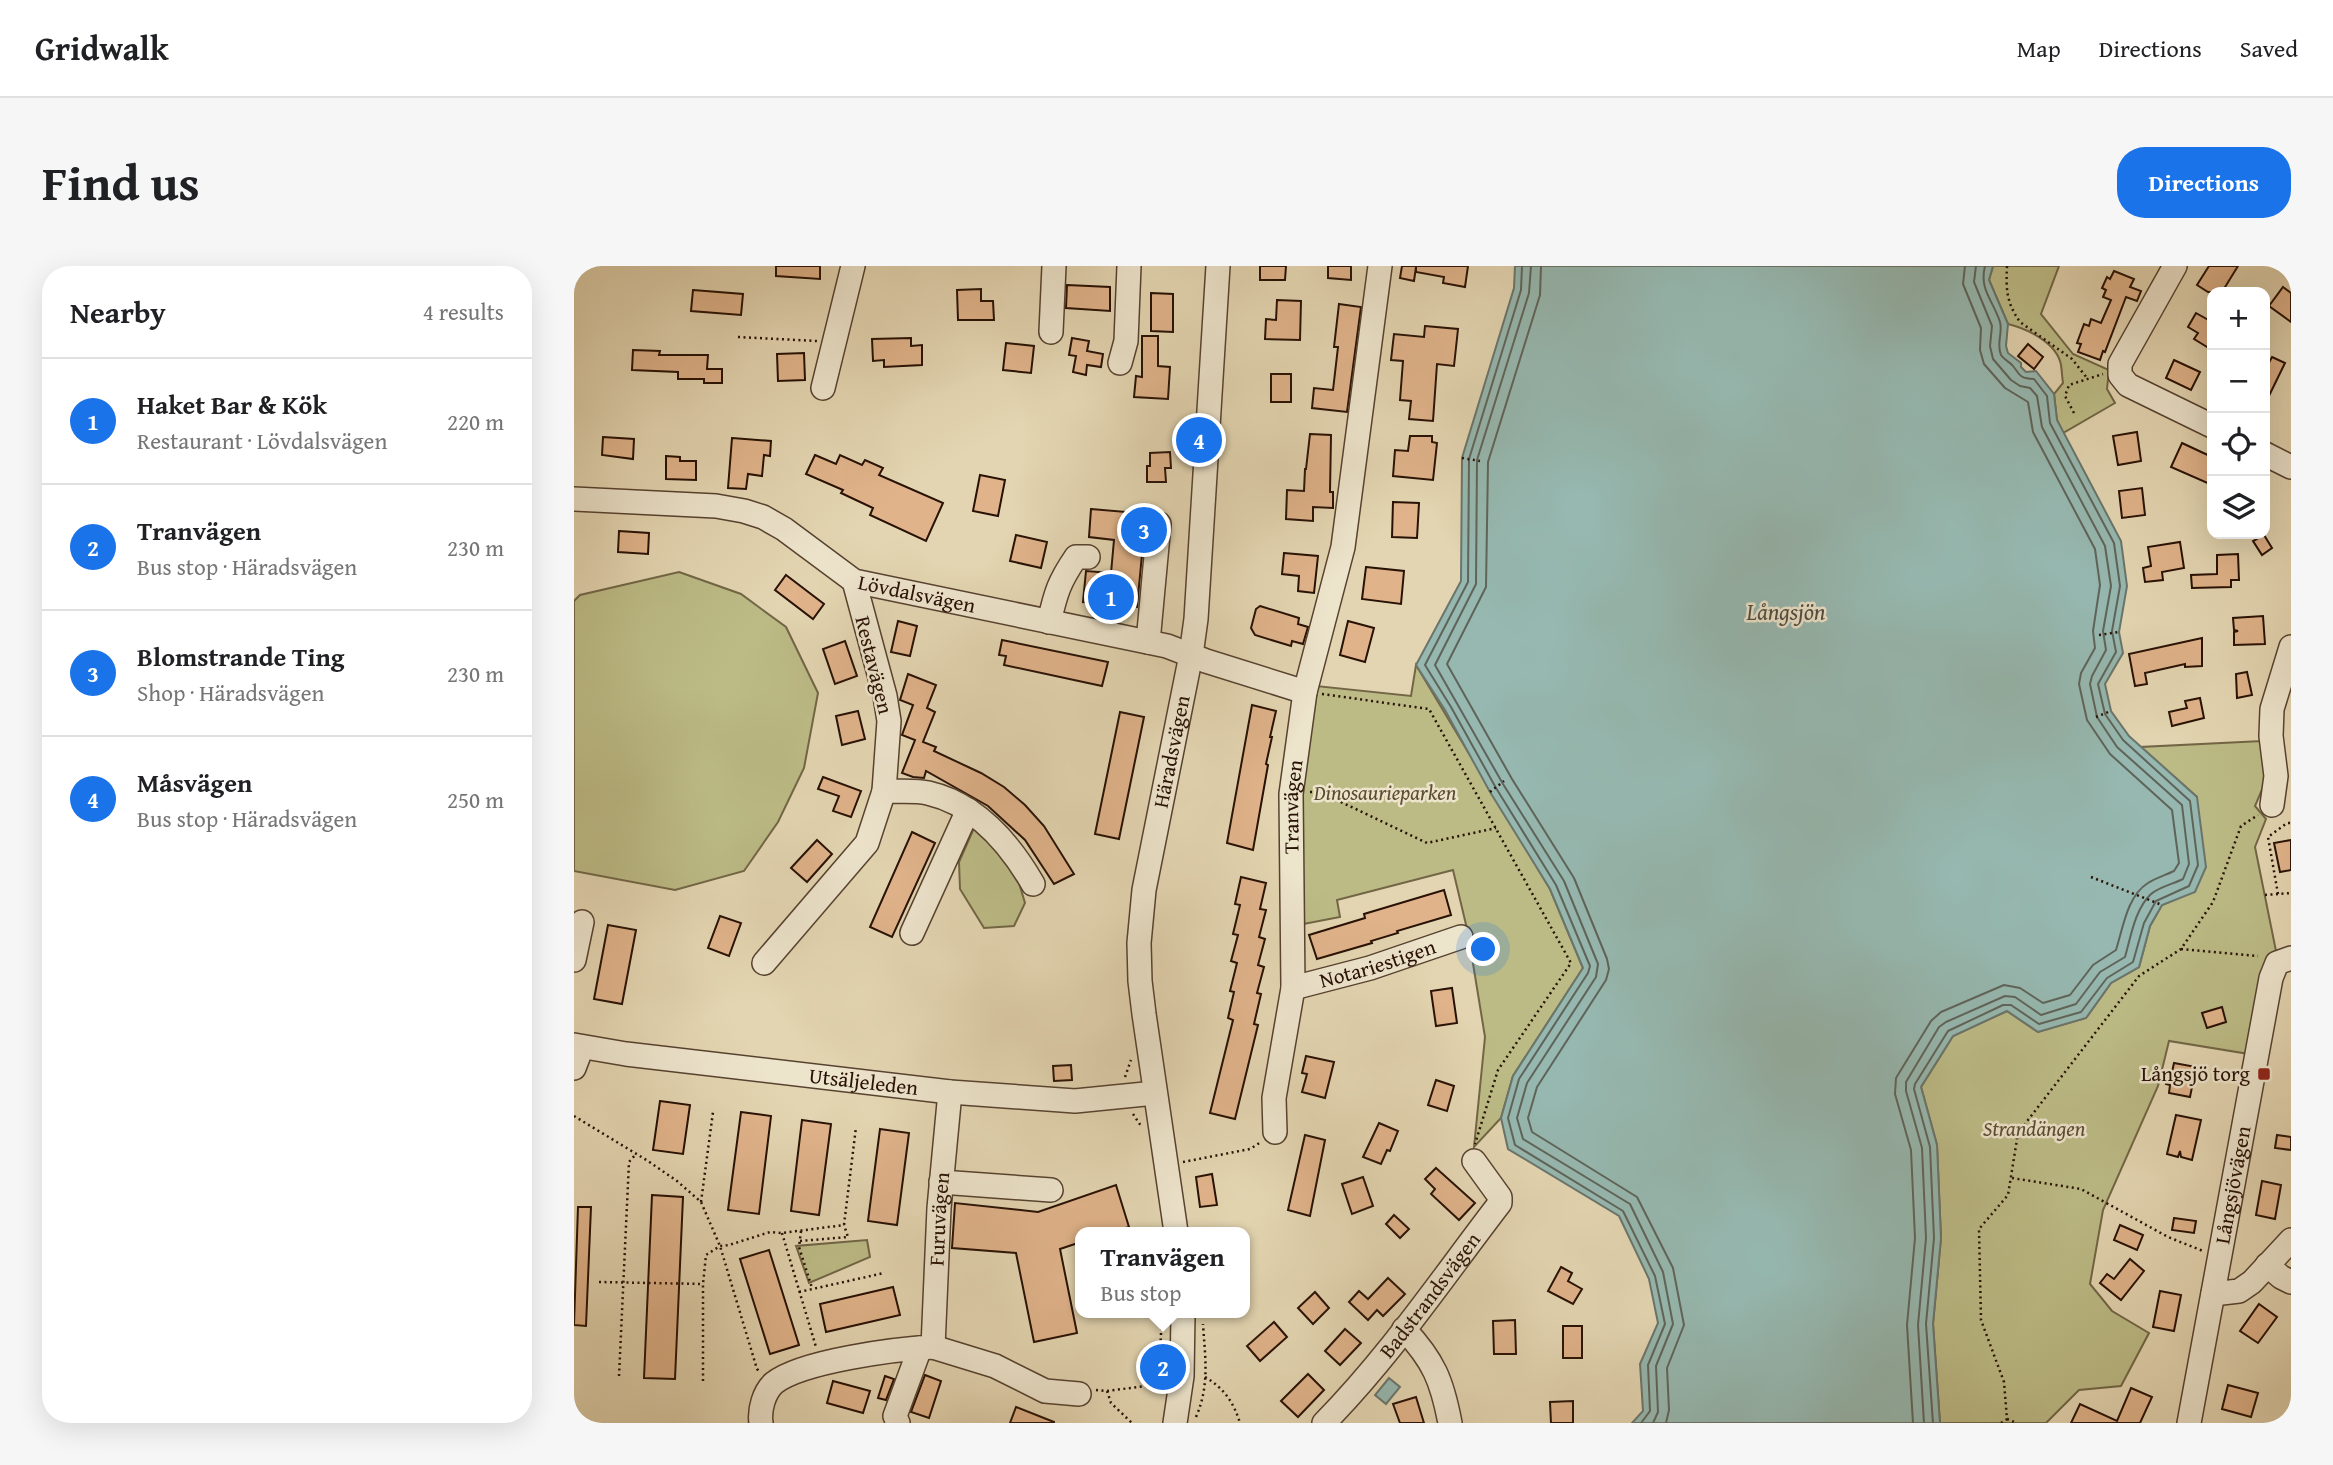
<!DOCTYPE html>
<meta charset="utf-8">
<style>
:root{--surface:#fff;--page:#f6f6f6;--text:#202124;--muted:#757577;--line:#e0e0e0;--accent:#1a73e8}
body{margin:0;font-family:"Gentium Book Plus",serif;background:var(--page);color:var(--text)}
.controls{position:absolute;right:21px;top:21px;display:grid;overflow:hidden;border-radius:14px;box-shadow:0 7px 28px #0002}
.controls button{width:63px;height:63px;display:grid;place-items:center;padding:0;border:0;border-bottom:2px solid var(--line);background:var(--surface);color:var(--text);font:35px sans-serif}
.you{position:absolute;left:910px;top:684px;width:24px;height:24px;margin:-18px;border:5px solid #fff;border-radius:50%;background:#1a73e8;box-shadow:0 0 0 10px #1a73e833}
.badge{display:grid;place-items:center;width:46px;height:46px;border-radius:50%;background:var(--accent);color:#fff;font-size:23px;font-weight:700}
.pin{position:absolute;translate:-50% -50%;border:4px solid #fff;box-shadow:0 2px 7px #0006}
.popup{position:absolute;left:501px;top:961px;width:175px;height:91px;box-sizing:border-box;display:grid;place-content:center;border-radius:14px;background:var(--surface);filter:drop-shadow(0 2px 5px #0005);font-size:23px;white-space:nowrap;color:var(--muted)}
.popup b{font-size:26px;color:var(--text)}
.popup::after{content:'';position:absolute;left:50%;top:100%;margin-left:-14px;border:14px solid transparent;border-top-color:var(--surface)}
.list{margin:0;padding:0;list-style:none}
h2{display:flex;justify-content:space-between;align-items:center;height:91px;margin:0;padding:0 28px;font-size:30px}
h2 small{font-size:23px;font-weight:400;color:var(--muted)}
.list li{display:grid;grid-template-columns:46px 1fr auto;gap:21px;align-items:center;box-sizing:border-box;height:126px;padding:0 28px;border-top:2px solid var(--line)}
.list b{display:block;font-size:26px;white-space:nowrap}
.list p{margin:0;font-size:23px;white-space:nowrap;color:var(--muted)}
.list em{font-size:23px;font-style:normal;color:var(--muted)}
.icon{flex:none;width:38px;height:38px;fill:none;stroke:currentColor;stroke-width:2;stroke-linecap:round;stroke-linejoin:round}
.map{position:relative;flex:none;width:1717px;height:1157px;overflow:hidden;border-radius:28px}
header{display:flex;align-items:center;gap:42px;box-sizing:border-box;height:98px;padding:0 35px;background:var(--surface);border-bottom:2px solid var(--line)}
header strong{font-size:33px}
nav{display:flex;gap:38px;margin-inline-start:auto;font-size:24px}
.intro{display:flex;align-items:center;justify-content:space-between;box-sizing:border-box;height:168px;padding:0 42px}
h1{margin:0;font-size:49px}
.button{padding:18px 32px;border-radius:28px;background:var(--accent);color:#fff;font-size:24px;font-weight:700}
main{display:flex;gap:42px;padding:0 42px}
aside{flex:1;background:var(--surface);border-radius:28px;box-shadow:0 7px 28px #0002}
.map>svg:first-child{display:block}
</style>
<header>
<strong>Gridwalk</strong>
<nav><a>Map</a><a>Directions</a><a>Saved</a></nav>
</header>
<div class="intro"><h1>Find us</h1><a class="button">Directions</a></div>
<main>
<aside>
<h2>Nearby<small>4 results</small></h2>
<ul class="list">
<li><span class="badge">1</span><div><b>Haket Bar &amp; Kök</b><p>Restaurant · Lövdalsvägen</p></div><em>220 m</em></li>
<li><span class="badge">2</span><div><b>Tranvägen</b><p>Bus stop · Häradsvägen</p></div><em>230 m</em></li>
<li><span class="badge">3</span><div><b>Blomstrande Ting</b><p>Shop · Häradsvägen</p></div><em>230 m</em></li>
<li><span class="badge">4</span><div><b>Måsvägen</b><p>Bus stop · Häradsvägen</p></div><em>250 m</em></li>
</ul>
</aside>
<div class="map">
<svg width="1717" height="1157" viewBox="0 0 1717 1157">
<rect width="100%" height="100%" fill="#e3d5b1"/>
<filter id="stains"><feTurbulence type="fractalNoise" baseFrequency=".00286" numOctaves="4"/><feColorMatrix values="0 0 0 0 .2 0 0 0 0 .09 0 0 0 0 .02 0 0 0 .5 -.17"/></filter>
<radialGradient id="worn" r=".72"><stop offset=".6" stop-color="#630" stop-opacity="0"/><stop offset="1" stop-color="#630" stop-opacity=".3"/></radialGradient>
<g fill="#bcbb86" stroke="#726646" stroke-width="2">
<path d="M1419 0H1485L1467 48 1499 88 1535 104 1533 123 1541 137 1489 167 1483 154 1480 128 1489 117C1488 111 1488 105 1487 99 1483 77 1454 63 1434 58L1415 14Z"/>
<path d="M105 306 167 328 212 361 244 427 230 502 204 556 170 605 101 624 0 605V335L6 329Z"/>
<path d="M842 399 976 623 1009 702 939 810 927 852 900 881 911 771 894 667 879 604 763 634 766 651 719 660 733 419 837 430Z"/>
<path d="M1688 475 1695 507 1681 540 1692 553 1681 581 1702 685 1692 697 1675 788 1595 775 1584 820 1529 944 1516 1018 1538 1045 1575 1067 1547 1120 1505 1124 1472 1157H1366L1359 1058 1367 972 1363 879 1347 821 1379 770 1433 745 1464 766 1512 752 1537 717 1565 701 1576 660 1588 639 1621 625 1623 531 1567 481Z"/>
<path d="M400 562 439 597 451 637 440 660 410 662 386 623 385 596Z"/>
<path d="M293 974 296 991 235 1017 222 980Z"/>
</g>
<g fill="#96b8b0" stroke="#6a756c" stroke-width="2">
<path d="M941 0H1419L1415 14 1434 58 1432 80 1434 87 1447 97V101L1452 106 1462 105 1480 128 1483 154 1547 275 1553 320 1545 366 1549 387 1531 418 1537 445 1555 470 1623 531 1632 601 1621 626 1588 639 1576 660 1565 701 1537 717 1512 752 1464 766 1433 745 1379 770 1347 821 1363 879 1367 972 1359 1058 1366 1157H1058L1069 1145 1066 1098 1084 1057 1075 1013 1045 950 934 883 927 852 939 810 1009 702 976 623 916 526 871 444 842 399 887 315 888 192 940 22Z"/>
<path d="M815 1112 826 1121 812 1138 801 1129Z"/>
</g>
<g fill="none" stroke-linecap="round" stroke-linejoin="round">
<g stroke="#5f645a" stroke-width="2">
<path d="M948 0 947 24 895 193 894 316 851 399 877 441 922 522 982 619 1016 700 1014 707 945 813 934 852 941 879 1049 945 1081 1010 1091 1058 1074 1099 1076 1145 1067 1157"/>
<path d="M957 0 955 27 903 194 902 318 861 399 929 518 990 615 1024 698 1022 711 953 817 943 852 949 873 1056 938 1089 1006 1099 1058 1082 1100 1084 1146 1079 1157"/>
<path d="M967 0 966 29 914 196 912 321 873 398 938 513 1000 612 1033 693 1035 703 1032 714 963 821 954 852 958 866 1063 931 1099 1002 1110 1059 1093 1102 1095 1144 1092 1157"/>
<path d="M1339 1157 1333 1059 1341 972 1337 884 1321 828 1322 812 1357 755 1367 746 1430 719 1446 722 1469 737 1496 729 1519 699 1542 684C1549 662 1553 630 1574 617 1582 612 1592 609 1600 605L1605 597 1598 544 1536 488 1513 454 1505 418 1507 407 1521 382 1519 365 1526 319 1521 283 1459 166 1454 136 1431 122 1410 98 1406 84 1407 62 1389 18 1391 0"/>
<path d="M1350 1157 1344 1059 1352 972 1348 882 1332 825V816L1365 761 1372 756 1431 730 1441 731 1467 749 1502 738 1526 706 1551 691C1557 670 1561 643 1577 628 1585 621 1599 618 1609 613L1615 598 1608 539 1543 481 1523 451 1516 418 1518 410 1532 384 1529 365 1537 320 1531 280 1468 161 1463 130 1456 122 1446 120 1437 114 1419 93 1416 80 1418 60 1400 16 1402 0"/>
<path d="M1359 1157 1352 1058 1360 972 1356 881 1340 823 1341 818 1374 765 1429 739H1437L1465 758 1507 746 1533 712 1559 696 1570 657 1582 635 1615 620 1624 599 1616 535 1549 474 1531 448 1524 418 1542 386 1538 365 1546 320 1540 277 1476 157 1473 130 1460 113C1445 112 1447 110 1439 100 1435 95 1430 94 1427 89 1422 78 1429 67 1426 56 1419 34 1405 24 1411 0"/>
</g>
</g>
<g fill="#e0b38a" stroke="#281105" stroke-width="2">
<path d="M202 0H246V13L202 10Z"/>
<path d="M686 0H712L711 14H686Z"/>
<path d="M754 0H777V14L754 12Z"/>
<path d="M828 0H894L891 21 869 17 870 11 842 6V1L840 15 826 12Z"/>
<path d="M1635 0H1664L1648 26H1634L1623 19Z"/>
<path d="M1540 5 1560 13 1556 21 1567 25 1563 35 1552 31 1531 86 1529 85 1526 94 1504 86 1507 78 1503 77 1510 58 1515 60 1517 53 1527 57 1537 34 1529 31 1532 24 1528 22 1533 11 1536 13Z"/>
<path d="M493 19 536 21V45L492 42Z"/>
<path d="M1709 21 1717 27V56L1695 40Z"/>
<path d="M407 23V35H419L420 54H384L383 24Z"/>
<path d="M119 24 169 28 167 49 117 45Z"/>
<path d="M577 27 599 28V66L577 65Z"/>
<path d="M703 34 727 35 726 74 691 73 692 53 702 54Z"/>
<path d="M765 38 787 41 773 146 738 142 740 122 759 124 764 81H760Z"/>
<path d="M1622 47 1638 56V84L1620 73 1624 67 1614 61Z"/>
<path d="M851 60 884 63 880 100 863 98 859 155 835 153 837 135 826 134 829 95 817 94 820 68 850 71Z"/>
<path d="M568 70H584V100L596 101 594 133 560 131 562 110 568 111Z"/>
<path d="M337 72V80L348 79V99L310 101V94L299 95 298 73Z"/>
<path d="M498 72 515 75 513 85 529 88 527 101 513 99 512 109 499 106 502 90 495 89Z"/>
<path d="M432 77 460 80 457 107 429 104Z"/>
<path d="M1454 78 1469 91 1460 103 1444 90Z"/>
<path d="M59 84 86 85 85 89H134L133 103H148V117H130V113H104V106L58 104Z"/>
<path d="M230 87 231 114 204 115 203 88Z"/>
<path d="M1698 91 1711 97 1691 138V104Z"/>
<path d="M1600 94 1626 106 1617 124 1592 112Z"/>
<rect x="697" y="108" width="20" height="28"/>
<path d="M1563 166 1567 195 1544 199 1539 170Z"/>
<path d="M736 168 757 169 756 226H759V242L739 241V255L712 253 713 224 730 225 731 203H732Z"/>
<path d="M836 170H858V176L863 177 859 214 819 210 821 184 834 185Z"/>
<path d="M29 171 60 173 59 193 28 189Z"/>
<path d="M158 172 197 175 196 190 190 189 188 210 174 208 172 223 154 222Z"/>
<path d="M1608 177 1638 191V219L1597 201Z"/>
<path d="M596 186 597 202H591L592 216H573V200H576V187Z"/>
<path d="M241 189 262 198 266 189 288 199 291 194 309 202 305 209 369 237 352 275 296 249 299 242 267 227 269 224 232 208Z"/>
<path d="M92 190 106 191V195H122V214L92 213Z"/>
<path d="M406 209 431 214 424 250 399 245Z"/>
<path d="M1568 222 1571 249 1548 252 1545 225Z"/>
<path d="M819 236 845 237 843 272 818 271Z"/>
<path d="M517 243 576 248 571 257 563 341 509 336 512 305 537 307 540 274 515 271Z"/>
<path d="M45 265 75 267 74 288 44 286Z"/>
<path d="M442 269 473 276 467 302 436 295Z"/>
<path d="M1690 269 1698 282 1688 289 1679 275Z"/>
<path d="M1606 276 1610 302 1588 306 1589 314 1571 316 1569 302 1577 300 1574 281Z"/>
<path d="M710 287 744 290 740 327 724 325 725 310 708 308Z"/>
<path d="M1664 288 1665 314H1657V321L1618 322 1617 309 1643 308V289Z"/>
<path d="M792 301 830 305 827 338 788 333Z"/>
<path d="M212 309 250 338 239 353 201 324Z"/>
<path d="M686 340 725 352 724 358 734 361 729 378 718 375 717 380 681 369 677 362 682 343Z"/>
<path d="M1689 350 1691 378 1660 379V366L1664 365 1660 364 1659 352Z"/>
<path d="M324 355 343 360 336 390 317 386Z"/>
<path d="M774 355 800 362 791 396 766 389Z"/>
<path d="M1628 372V400L1611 401V398L1571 407 1573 418 1561 420 1555 388Z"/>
<path d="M428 374 534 396 528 420 430 399 432 390 425 389Z"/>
<path d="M271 375 283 410 261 418 249 383Z"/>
<path d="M1673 406 1678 429 1663 432 1662 408Z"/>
<path d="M334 408 362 419 353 442 361 446 349 476 362 481 360 485 407 507 430 521 451 539 470 560 500 608 480 618 451 574 414 540 352 505 350 512 339 511 328 507 341 474 328 469 339 439 326 434Z"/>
<path d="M1626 432 1630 452 1598 460 1595 446 1613 442 1611 435Z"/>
<path d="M678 439 702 445 696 471H698L692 498 694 499 679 584 653 577Z"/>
<path d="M284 445 291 473 268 479 262 450Z"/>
<path d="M546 446 570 451 545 573 521 568Z"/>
<path d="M249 511 287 525 277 551 259 545 265 530 244 523Z"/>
<path d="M338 566 361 577 318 671 296 661Z"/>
<path d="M243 574 258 588 233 616 217 602Z"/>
<path d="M1717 574V604L1706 606 1700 577Z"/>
<path d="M667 611 692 617 686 643 692 644 685 671 691 673 684 699 690 701 683 727 687 728 680 758 684 759 661 853 636 847 659 754 654 752 660 726 656 725 663 697 657 695 664 669 659 668 666 639 661 638Z"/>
<path d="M870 624 877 649 823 665 824 667 797 675 798 677 743 693 735 669 791 652 790 648Z"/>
<path d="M146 650 167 657 155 690 134 682Z"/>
<path d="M34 659 62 664 48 738 20 733Z"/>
<path d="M878 722 883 757 862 760 857 725Z"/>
<path d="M1648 741 1652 756 1633 762 1628 747Z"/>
<path d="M732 790 760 796 751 832 728 826 733 808 728 807Z"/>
<path d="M1600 797 1622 801 1616 831 1595 827 1596 819 1592 818 1594 805 1598 806Z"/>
<path d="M497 799 498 814 480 815 479 800Z"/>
<path d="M862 814 880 820 873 845 854 839Z"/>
<path d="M86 835 116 839 109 888 79 884Z"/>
<path d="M167 846 197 850 185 948 154 944Z"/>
<path d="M1602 849 1627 854 1618 894 1607 891 1606 885 1604 891 1593 888Z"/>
<path d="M228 854 257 858 245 949 217 945Z"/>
<path d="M805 857 824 865 816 885 813 884 807 898 789 891Z"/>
<path d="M306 863 335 867 323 959 294 955Z"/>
<path d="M731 869 751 874 736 950 714 944Z"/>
<path d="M1703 869 1717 871V884L1701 882Z"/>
<path d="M862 902 901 937 885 954 857 928 861 923 851 913Z"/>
<path d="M638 908 643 939 626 941 622 911Z"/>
<path d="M789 911 799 940 778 948 768 918Z"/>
<path d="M1688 915 1707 919 1701 953 1682 949Z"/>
<path d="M542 919 555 961 538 966H507V976L486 983 503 1067 460 1076 442 987 378 982 381 937 464 946Z"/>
<path d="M78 929 109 931 101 1113 70 1112Z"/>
<path d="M4 941H17L12 1060 0 1059Z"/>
<path d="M820 949 835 963 826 972 812 958Z"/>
<path d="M1600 952 1622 955 1620 967 1598 964Z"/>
<path d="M1546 959 1569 969 1563 984 1540 974Z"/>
<path d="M195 984 225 1079 196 1088 166 993Z"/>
<path d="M1556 993 1570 1005 1547 1034 1526 1017 1533 1008 1540 1013Z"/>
<path d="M987 1001 998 1007 994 1015 1008 1023 999 1038 974 1025Z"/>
<path d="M814 1012 831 1028 809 1050 803 1044 794 1054 775 1036 785 1025 794 1033Z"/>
<path d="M319 1021 326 1049 252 1066 246 1038Z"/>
<path d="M1586 1025 1607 1029 1600 1065 1579 1061Z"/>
<path d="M741 1026 755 1042 739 1058 724 1042Z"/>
<path d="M1685 1038 1703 1051 1684 1077 1666 1065Z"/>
<path d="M941 1054 942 1088H920L919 1055Z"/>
<path d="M700 1056 713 1071 686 1095 673 1080Z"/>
<rect x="989" y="1060" width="19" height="32"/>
<path d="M771 1063 787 1077 766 1099 751 1085Z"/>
<path d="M734 1108 750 1124 724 1151 707 1135Z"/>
<path d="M351 1109 367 1115 355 1152 337 1146Z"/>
<path d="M311 1110 320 1113 312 1134 304 1132Z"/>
<path d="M259 1115 296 1125 289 1147 253 1137Z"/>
<path d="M1654 1119 1684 1127 1677 1151 1648 1143Z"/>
<path d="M1557 1122 1578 1131 1566 1157H1497L1506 1138 1543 1155Z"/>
<path d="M842 1131 850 1157H826L819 1138Z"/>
<path d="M999 1135V1157H977L976 1136Z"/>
<path d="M442 1141 480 1156V1157H436Z"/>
</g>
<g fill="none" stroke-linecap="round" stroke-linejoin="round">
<defs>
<g id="minor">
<path d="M1601 0 1546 98V109L1554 119 1638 160"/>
<path d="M477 66 480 0"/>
<path d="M546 97 552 75 555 0"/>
<path d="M249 122 279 0"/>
<path d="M1691 188 1717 201"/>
<path id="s1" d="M0 233 142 240 170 245 189 251 210 263 280 315 593 380 632 395 731 426"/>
<path d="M475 356C482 326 485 316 502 291H514"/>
<path d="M574 376 585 258"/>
<path d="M310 525C324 526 341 524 354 527 402 538 436 578 459 618"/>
<path d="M1698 539 1702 510 1697 470 1698 443 1717 381"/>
<path d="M338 667 394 544"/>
<path d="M0 694 8 656"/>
<path d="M190 697 293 577 310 525 315 455 311 430 280 315"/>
<path id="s2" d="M719 722 796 702 887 671"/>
<path id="s3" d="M0 779 52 788 376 826 501 835 581 827"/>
<path d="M0 802 8 781"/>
<path id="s4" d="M701 866 700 832 719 722 717 528 731 426 769 281 806 0"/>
<path d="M367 916 477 924"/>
<path id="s5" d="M602 966 570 748 566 715 565 677 570 624 617 389 622 353 644 0"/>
<path d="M1693 999 1707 1011 1717 1016"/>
<path d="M1639 1028 1665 1025 1678 1016 1717 974"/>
<path d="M830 1063C860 1095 868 1115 876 1157"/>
<path d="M359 1081 421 1100 471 1125 505 1128"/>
<path id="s6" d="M187 1157C185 1144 190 1126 200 1117 228 1095 322 1083 359 1081L365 942 376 826"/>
<path d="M324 1157 321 1150 346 1082"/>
<path d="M601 1157 608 1110 609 1047"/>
<path id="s7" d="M750 1157C816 1090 869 1011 926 937V931L900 895"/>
<path id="s8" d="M1615 1157 1697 712 1703 697 1717 692"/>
</g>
</defs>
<use href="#minor" stroke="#574230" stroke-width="26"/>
<g stroke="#281105" stroke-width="2.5" stroke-dasharray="2 3.5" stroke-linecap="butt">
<path d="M1433 0C1432 23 1432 36 1446 56L1498 93 1513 112"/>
<path d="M164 71 243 75"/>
<path d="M1500 147 1491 130 1495 119 1529 108"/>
<path d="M888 192 906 195"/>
<path d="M1525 369 1545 366"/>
<path d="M748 428 855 443 997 697 924 804 901 878"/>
<path d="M1522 451 1537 445"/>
<path d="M736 526H746L853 577 922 562"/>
<path d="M916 526 930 515"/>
<path d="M1517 611 1588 639"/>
<path d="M1704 628 1694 571 1713 557H1717"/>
<path d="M1691 629 1717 627"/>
<path d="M1607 683 1684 690"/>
<path d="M551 811 557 794"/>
<path d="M559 848 567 860"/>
<path d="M0 850 74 895 103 915 127 936 146 980 183 1103 186 1106"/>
<path d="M609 896 676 883 687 876"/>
<path d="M1438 912 1507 923 1594 971 1629 985"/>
<path d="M127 936 139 846"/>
<path d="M227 965 225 981 238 1022"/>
<path d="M208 967 242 1081"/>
<path d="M226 975 274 971 270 959"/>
<path d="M25 1016 129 1018"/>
<path d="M225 1026 310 1007"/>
<path d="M45 1110 55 896 62 888"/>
<path d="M631 1111C650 1122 660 1137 666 1157"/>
<path d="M587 1113 586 1088 588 1047"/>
<path d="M129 1115V1018L132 989 146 980 155 979 196 966 208 967 270 959 282 861"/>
<path d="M522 1124 533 1125 537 1137 558 1157"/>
<path d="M533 1125 587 1118"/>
<path d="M622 1151C636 1119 631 1091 629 1058"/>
<path d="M1433 1153 1443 1157"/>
<path d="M1427 1157 1433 1153 1430 1116 1407 1054 1405 963 1434 929 1444 867 1565 710 1607 683 1639 636 1667 560 1684 549"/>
</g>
<use href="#minor" stroke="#ede4cc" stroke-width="23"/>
</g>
<rect fill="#8f2418" stroke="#ede4cc" stroke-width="2.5" x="1683" y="801" width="14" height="14" rx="3.5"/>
<g text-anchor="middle" stroke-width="5" stroke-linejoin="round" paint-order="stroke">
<g font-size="21" fill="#281105" stroke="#ede4cc">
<text dy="7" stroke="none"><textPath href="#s1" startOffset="366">Lövdalsvägen</textPath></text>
<text transform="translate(300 399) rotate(76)" y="7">Restavägen</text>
<text dy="7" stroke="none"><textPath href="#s5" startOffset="486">Häradsvägen</textPath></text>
<text dy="7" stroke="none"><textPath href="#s4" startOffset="327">Tranvägen</textPath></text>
<text dy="7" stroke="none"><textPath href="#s2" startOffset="88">Notariestigen</textPath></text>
<text dy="7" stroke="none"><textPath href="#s3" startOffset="292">Utsäljeleden</textPath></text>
<text dy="7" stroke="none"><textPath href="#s8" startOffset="242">Långsjövägen</textPath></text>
<text dy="7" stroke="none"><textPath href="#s6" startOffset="336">Furuvägen</textPath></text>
<text dy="7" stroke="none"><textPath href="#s7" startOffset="166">Badstrandsvägen</textPath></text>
</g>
<g font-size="21" font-style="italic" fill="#5c4c32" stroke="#ede4cc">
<text x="811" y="534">Dinosaurieparken</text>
<text x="1460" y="870">Strandängen</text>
</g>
<g font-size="21" fill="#281105" stroke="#ede4cc" text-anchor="end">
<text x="1676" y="815">Långsjö torg</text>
</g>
<g font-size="23" font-style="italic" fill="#4e4b41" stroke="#ede4cc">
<text x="1212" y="354">Långsjön</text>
</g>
</g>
<rect width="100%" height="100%" filter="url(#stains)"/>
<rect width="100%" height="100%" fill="url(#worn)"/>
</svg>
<div class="controls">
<button>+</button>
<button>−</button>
<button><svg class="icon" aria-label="locate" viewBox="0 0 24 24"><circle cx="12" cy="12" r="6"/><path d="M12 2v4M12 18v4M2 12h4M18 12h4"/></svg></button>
<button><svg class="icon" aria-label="layers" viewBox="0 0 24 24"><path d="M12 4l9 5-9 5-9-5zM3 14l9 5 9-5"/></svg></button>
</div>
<div class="you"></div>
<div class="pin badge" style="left:537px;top:331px">1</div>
<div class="pin badge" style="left:589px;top:1101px">2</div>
<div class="popup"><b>Tranvägen</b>Bus stop</div>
<div class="pin badge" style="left:570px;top:264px">3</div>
<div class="pin badge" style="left:625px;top:174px">4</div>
</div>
</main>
